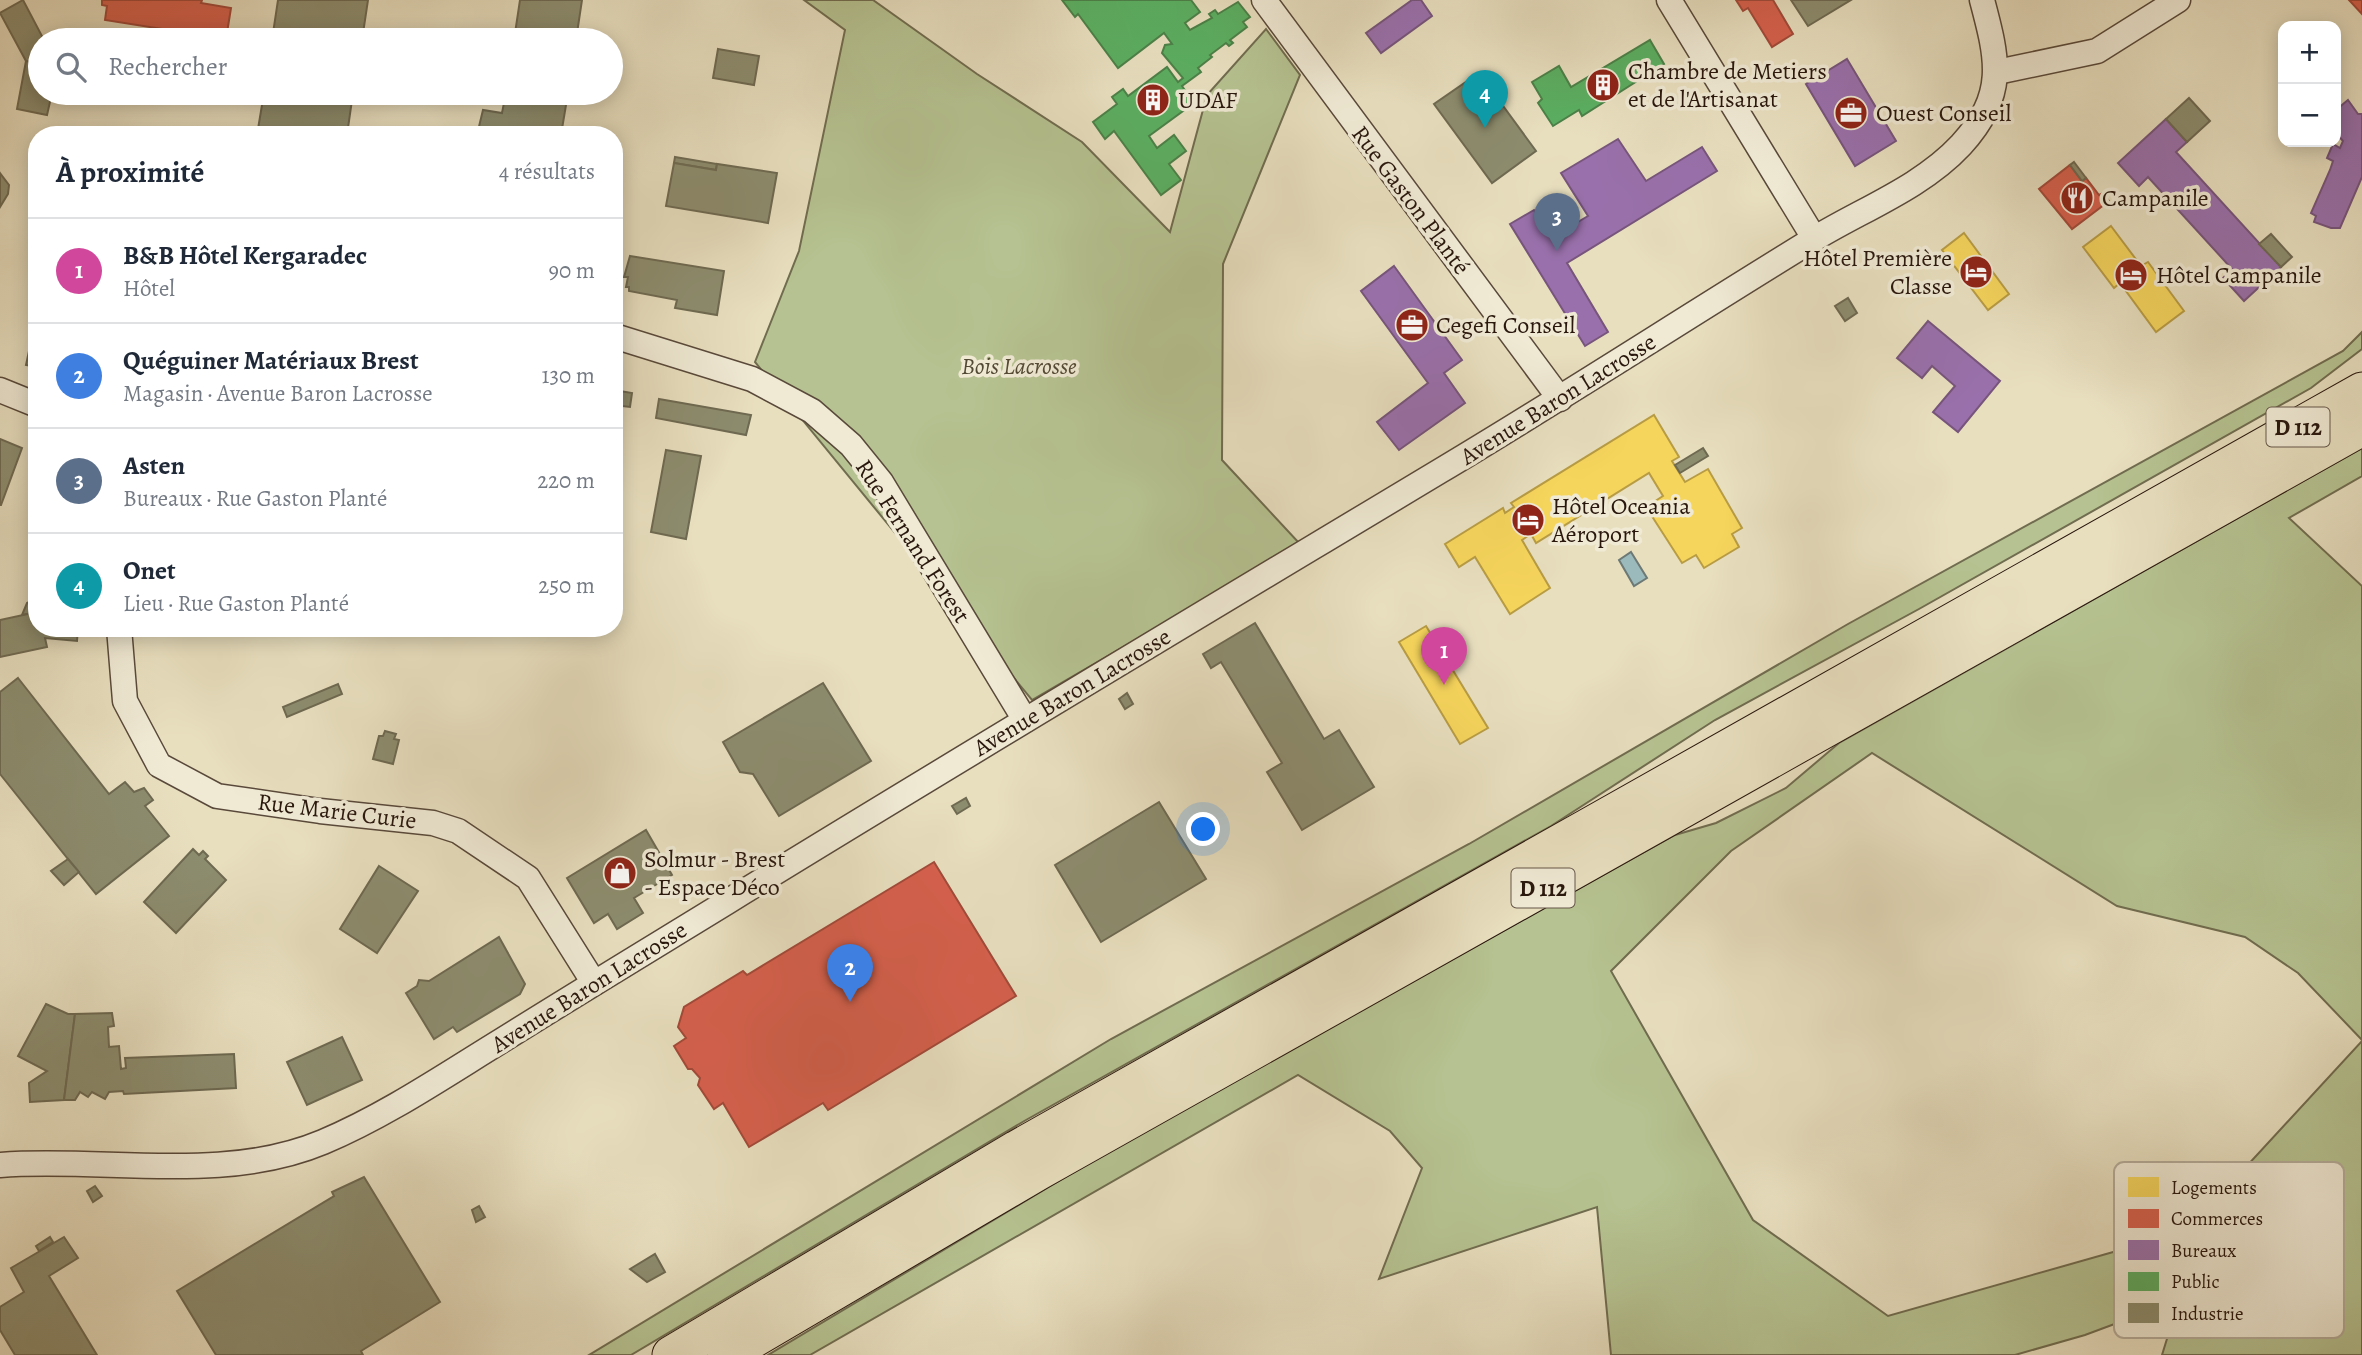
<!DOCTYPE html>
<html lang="fr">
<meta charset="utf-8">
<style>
:root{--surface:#fff;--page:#f6f6f7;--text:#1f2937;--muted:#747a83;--line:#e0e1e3;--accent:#8f2418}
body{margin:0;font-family:Alegreya,serif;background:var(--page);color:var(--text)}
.controls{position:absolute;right:21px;top:21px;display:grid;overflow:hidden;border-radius:14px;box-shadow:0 4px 18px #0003}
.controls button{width:63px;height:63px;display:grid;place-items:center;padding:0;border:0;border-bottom:2px solid var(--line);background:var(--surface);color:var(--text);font:35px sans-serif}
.you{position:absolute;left:1204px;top:830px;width:24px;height:24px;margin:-18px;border:5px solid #fff;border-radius:50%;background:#1a73e8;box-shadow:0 0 0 10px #1a73e833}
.badge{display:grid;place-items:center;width:46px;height:46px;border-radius:50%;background:var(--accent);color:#fff;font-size:23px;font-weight:700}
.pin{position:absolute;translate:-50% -58px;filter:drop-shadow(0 2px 4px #0008)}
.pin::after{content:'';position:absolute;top:37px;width:24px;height:21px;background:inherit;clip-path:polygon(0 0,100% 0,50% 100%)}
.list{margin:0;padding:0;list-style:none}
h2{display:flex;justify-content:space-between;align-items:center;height:91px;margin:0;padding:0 28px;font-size:30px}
h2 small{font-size:23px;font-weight:400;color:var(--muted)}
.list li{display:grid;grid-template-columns:46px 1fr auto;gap:21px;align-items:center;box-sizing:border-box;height:105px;padding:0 28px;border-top:2px solid var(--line)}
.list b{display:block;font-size:26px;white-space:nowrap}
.list p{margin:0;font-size:23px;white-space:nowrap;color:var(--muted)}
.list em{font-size:23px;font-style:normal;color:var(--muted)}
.icon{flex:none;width:38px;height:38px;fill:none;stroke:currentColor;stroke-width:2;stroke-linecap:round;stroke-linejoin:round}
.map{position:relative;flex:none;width:2362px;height:1355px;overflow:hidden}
.search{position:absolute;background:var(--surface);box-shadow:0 4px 18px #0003;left:28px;top:28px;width:595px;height:77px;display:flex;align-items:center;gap:18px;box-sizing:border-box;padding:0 24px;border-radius:38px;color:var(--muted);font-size:26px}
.panel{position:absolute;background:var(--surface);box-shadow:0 4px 18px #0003;left:28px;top:126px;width:595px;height:511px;border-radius:28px}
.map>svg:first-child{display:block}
</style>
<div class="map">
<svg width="2362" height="1355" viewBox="0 0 2362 1355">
<rect width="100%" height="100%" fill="#e8dfbf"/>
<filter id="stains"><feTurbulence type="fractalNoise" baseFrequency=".00286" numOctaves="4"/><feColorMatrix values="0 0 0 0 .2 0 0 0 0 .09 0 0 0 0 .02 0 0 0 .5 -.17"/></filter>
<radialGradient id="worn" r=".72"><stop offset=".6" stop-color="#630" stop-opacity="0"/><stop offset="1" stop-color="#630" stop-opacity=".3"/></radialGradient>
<g fill="#b6c291" stroke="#706c4f" stroke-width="2">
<path d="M804 0H873L977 74 1082 142 1170 232 1207 95 1266 29 1300 75 1223 264 1222 460 1300 544 1032 700 755 362 799 251 845 30Z"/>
<path d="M2362 332V349L2311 388 1919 609 1715 720 1551 826 1026 1120 631 1355H589L1111 1039 1469 844 1848 624 2343 351Z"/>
<path d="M2362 448V476L2289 518 2362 586V1040L2298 973 2245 937 2117 906 1872 753 1731 851 1611 971 1753 1220 1888 1316 2187 1231 2362 1041V1355H2162L2179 1300 2085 1335 2015 1355H1611L1597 1207 1379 1279 1422 1168 1390 1131 1298 1075 810 1355H768L1109 1151 1560 899 1675 835 1716 823 1786 788 1839 743Z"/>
</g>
<path fill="#9bbabb" stroke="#6d7975" stroke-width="2" d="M1631 552 1647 578 1634 586 1619 560Z"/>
<g fill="#f6d55c" stroke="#b89c44" stroke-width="2">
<path d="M2111 226 2141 266 2148 262 2184 311 2156 332 2120 283 2114 288 2083 247Z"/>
<path d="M1964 233 2009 294 1988 310 1942 250Z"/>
<path d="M1654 415 1679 457 1672 461 1685 482 1708 469 1742 528 1732 534 1739 547 1704 568 1696 555 1682 563 1646 507 1663 496 1649 473 1536 543 1531 534 1522 540 1550 588 1510 614 1475 557 1459 567 1445 544 1503 508 1505 513 1514 507 1511 503Z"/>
<path d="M1426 626 1488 728 1460 744 1399 642Z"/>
</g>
<g fill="#d6604d" stroke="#a24a3a" stroke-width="2">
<path d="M102 0H202L201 3 231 8 226 39 105 20 107 6 102 5Z"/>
<path d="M1736 0H1773L1793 34 1772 47 1748 8 1743 11Z"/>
<path d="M2349 0H2362V14Z"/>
<path d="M2070 165 2082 181 2086 178 2099 195 2103 193 2109 201 2072 229 2039 189Z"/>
<path d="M934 862 1016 996 828 1110 823 1103 749 1147 723 1103 714 1109 698 1085 700 1078 692 1069H688L674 1046 686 1038 678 1027 684 1007 743 971 747 975Z"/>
</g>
<g fill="#9970ab" stroke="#77557c" stroke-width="2">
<path d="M1412 0H1421L1432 16 1381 53 1366 33Z"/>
<path d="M1847 59 1896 141 1855 166 1806 84Z"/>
<path d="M2348 100 2358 114H2362V177L2340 228H2331L2314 222 2316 216 2311 213 2330 170 2333 161 2327 158 2333 144 2340 148 2343 141 2336 133V110Z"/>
<path d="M2166 119 2187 142 2176 152 2281 267 2244 301 2223 278 2232 269 2148 177 2139 186 2118 163Z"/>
<path d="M1618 139 1646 181 1702 147 1717 171 1567 263 1608 332 1585 346 1510 224 1534 210 1551 238 1588 216 1561 173Z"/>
<path d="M1394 266 1462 360 1444 373 1465 403 1399 450 1377 422 1428 383 1361 291Z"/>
<path d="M1928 321 2000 381 1958 432 1933 412 1955 386 1932 366 1922 378 1897 358Z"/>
</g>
<g fill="#5aae61" stroke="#4b8148" stroke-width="2">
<path d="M1062 0H1191L1200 12 1185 23 1190 30 1212 18 1209 14 1215 10 1218 14 1238 2 1250 17 1243 22 1247 27 1230 40 1233 43 1229 46 1226 43 1210 55 1212 57 1198 68 1201 72 1182 86 1194 103 1149 136 1157 148 1174 135 1186 151 1169 164 1181 180 1161 195 1114 131 1105 139 1093 122 1117 104 1112 97 1123 89 1128 96 1167 67 1178 82 1183 78 1162 53 1165 45 1172 44 1164 33 1118 68 1078 14 1075 17Z"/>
<path d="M1650 40 1664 64 1582 116 1579 110 1553 126 1538 103 1542 99 1532 82 1559 66 1571 87Z"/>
</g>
<g fill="#8c8c6e" stroke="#6e6951" stroke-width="2">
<path d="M23 0 44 40H40V64L26 61 0 13Z"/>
<path d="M278 0H368L362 40H272Z"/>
<path d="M520 0H582L576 40H514Z"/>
<path d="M1791 0H1851L1808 26Z"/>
<path d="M718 49 759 56 754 85 713 78Z"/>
<path d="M26 61 40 64V93H52L47 115 17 109Z"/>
<path d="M1479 73 1536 151 1492 183 1434 104Z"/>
<path d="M264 93H353L347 135H257Z"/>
<path d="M506 93H568L561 135H477L483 110 502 113Z"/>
<path d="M2189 98 2210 121 2187 142 2166 119Z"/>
<path d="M675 157 717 164 716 170 674 163Z"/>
<path d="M2074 162 2086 178 2082 181 2070 165Z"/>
<path d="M674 163 716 170 717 164 777 173 768 223 666 206Z"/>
<path d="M0 173 9 185 8 194 0 207Z"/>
<path d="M2271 234 2292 257 2281 267 2259 244Z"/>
<path d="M630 256 724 271 717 315 675 308 677 300 629 291V287H626L628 277H624Z"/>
<path d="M1848 298 1857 313 1845 321 1835 306Z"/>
<path d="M37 314V367L26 365Z"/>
<path d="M614 390 632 393 630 407 614 405Z"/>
<path d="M659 399 751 415 746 435 656 418Z"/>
<path d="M0 439 22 448 1 505H0Z"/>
<path d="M1703 448 1708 456 1680 473 1675 465Z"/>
<path d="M666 450 701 456 686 539 651 532Z"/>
<path d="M35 599 37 612 22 615 27 603Z"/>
<path d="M37 612V628H78L77 641 45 638 47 647 0 657V620Z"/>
<path d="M1255 623 1324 739 1339 730 1374 787 1302 830 1267 772 1282 763 1221 662 1211 668 1203 654Z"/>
<path d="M18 678 109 794 125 782 134 792 144 788 153 800 145 806 169 836 96 894 0 774V692Z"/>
<path d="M823 683 871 761 779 816 753 774 740 772 723 742Z"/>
<path d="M338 684 342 694 287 717 283 707Z"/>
<path d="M1127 693 1133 704 1125 709 1119 699Z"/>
<path d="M385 731 396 734 394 739 399 740 393 764 373 759 379 736H383Z"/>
<path d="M966 798 970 806 957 814 952 806Z"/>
<path d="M1159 802 1206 879 1101 942 1055 865Z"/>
<path d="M646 830 672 875 634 898 643 913 617 929 608 914 594 923 567 878Z"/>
<path d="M193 849 199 855 203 851 208 856 205 859 226 880 176 933 144 902Z"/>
<path d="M68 859 79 872 64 885 51 871Z"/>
<path d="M379 866 418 891 377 953 340 929Z"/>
<path d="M499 937 525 984 520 994 457 1032 453 1027 434 1039 406 993 417 986 419 980 429 981Z"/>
<path d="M46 1004 68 1014H75L64 1100 30 1102 29 1083 47 1071 18 1056Z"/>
<path d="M112 1013 114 1026 108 1027 109 1047 119 1046 121 1069 126 1068 125 1058 234 1054 236 1088 124 1094 123 1091 109 1092 105 1099 92 1092 88 1097 80 1092 75 1100H64L75 1014Z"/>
<path d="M342 1037 362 1080 307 1105 287 1062Z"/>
<path d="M364 1177 440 1302 361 1351 363 1355H216L177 1291 334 1196 332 1192Z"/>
<path d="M95 1186 102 1196 93 1202 87 1191Z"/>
<path d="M479 1206 485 1217 476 1222 472 1210Z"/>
<path d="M50 1237 53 1242 39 1251 36 1246Z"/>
<path d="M64 1237 78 1258 49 1276 97 1355H15L0 1330V1307L24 1292 11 1268Z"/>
<path d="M655 1254 665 1272 647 1282 630 1269Z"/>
</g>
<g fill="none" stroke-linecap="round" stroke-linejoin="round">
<defs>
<g id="minor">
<path d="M1264 0 1560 399"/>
<path d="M1669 0 1814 238"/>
<path d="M1997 72 2097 51 2178 0"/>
<path d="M614 336 752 379 812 411 851 445 881 482 1025 720"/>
<path d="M0 390 37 405"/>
<path d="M119 628 125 701 159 765 217 796 320 811 433 823 458 831 528 878 594 983"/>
<path d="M0 1165C105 1157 223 1184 323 1142 385 1116 444 1076 501 1041 576 994 652 948 727 902 964 756 1202 614 1440 471 1564 397 1685 318 1809 242 1858 211 1920 189 1961 145 2007 95 1998 60 1982 0"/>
</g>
<g id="highway">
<path d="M671 1355 1017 1149 2362 391"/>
<path d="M726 1355 1039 1171 2362 427"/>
</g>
</defs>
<use href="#minor" stroke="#59493a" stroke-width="27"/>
<use href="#highway" stroke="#29170d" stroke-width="39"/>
<use href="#minor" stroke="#f0ead5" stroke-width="24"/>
<use href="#highway" stroke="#e8dfbf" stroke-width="37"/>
</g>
<defs>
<symbol id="building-disc" viewBox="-11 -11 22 22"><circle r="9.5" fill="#8f2418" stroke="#f0ead5"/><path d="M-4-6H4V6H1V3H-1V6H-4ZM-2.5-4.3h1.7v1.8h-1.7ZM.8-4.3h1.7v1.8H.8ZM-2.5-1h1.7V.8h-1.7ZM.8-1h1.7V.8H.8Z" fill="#fff"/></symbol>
<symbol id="office-disc" viewBox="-11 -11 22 22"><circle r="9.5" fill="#8f2418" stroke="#f0ead5"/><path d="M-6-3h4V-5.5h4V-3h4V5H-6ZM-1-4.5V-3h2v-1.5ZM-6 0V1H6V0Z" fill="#fff"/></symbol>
<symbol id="restaurant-disc" viewBox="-11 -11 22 22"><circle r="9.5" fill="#8f2418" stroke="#f0ead5"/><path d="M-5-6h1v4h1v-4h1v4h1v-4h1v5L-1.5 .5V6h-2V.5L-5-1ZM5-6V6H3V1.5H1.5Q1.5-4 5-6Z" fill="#fff"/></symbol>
<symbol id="hotel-disc" viewBox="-11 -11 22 22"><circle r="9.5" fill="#8f2418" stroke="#f0ead5"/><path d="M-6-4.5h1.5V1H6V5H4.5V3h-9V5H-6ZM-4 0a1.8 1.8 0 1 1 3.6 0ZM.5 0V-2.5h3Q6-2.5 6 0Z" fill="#fff"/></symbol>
<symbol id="shop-disc" viewBox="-11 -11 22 22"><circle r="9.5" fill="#8f2418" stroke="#f0ead5"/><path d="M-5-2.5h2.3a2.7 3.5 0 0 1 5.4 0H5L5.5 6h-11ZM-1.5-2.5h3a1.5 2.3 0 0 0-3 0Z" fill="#fff"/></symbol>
</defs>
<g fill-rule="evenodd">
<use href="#building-disc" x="1584" y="66" width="38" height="38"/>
<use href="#building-disc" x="1134" y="81" width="38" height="38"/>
<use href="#office-disc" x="1832" y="94" width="38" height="38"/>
<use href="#restaurant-disc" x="2058" y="179" width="38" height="38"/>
<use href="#hotel-disc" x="1957" y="253" width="38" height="38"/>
<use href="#hotel-disc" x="2112" y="256" width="38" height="38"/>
<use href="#office-disc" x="1393" y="306" width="38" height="38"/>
<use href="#hotel-disc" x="1509" y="501" width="38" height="38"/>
<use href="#shop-disc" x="601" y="854" width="38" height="38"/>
</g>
<g text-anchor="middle" stroke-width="7" stroke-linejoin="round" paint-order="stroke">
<g fill="#f0ead5" stroke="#655649" stroke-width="2">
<rect x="2266.5" y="407.5" width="63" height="39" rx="5"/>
<rect x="1511.5" y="868.5" width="63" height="39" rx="5"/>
</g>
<g font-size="23" font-weight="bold" fill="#29170d">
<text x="2298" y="435">D 112</text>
<text x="1543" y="896">D 112</text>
</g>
<g font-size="24" fill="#29170d" stroke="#f0ead5" text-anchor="start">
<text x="1628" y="79">Chambre de Metiers<tspan x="1628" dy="28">et de l'Artisanat</tspan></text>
<text x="1178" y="108">UDAF</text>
<text x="1876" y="121">Ouest Conseil</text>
<text x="2102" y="206">Campanile</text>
<text x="1952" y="266" text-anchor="end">Hôtel Première<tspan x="1952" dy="28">Classe</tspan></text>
<text x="2156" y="283">Hôtel Campanile</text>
<text x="1436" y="333">Cegefi Conseil</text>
<text x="1552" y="514">Hôtel Oceania<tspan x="1552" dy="28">Aéroport</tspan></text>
<text x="644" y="867">Solmur - Brest<tspan x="644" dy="28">- Espace Déco</tspan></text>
</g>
<g font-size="24" fill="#29170d" stroke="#f0ead5">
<text transform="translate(1411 200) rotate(53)" y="8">Rue Gaston Planté</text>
<text transform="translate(1558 399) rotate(-32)" y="8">Avenue Baron Lacrosse</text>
<text transform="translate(913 541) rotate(57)" y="8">Rue Fernand Forest</text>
<text transform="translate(1072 692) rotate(-31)" y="8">Avenue Baron Lacrosse</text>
<text transform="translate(337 811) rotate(7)" y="8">Rue Marie Curie</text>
<text transform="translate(589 987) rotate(-32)" y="8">Avenue Baron Lacrosse</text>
</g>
<g font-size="24" font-style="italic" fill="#534a35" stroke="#f0ead5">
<text x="1019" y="374">Bois Lacrosse</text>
</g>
</g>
<rect x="2114" y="1162" width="230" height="176" rx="10" fill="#f0ead5" stroke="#b4ab99" stroke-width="2"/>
<rect x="2128" y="1177" width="31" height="20" fill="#f6d55c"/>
<rect x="2128" y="1209" width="31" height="19" fill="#d6604d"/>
<rect x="2128" y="1240" width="31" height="20" fill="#9970ab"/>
<rect x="2128" y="1272" width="31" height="19" fill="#5aae61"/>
<rect x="2128" y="1303" width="31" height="20" fill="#8c8c6e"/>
<g font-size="19" fill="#29170d">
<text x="2171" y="1194">Logements</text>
<text x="2171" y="1225">Commerces</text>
<text x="2171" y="1257">Bureaux</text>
<text x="2171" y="1288">Public</text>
<text x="2171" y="1320">Industrie</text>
</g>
<rect width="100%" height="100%" filter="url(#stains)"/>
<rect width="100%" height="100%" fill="url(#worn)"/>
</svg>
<div class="controls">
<button>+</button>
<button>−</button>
</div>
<div class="you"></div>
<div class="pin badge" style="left:1444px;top:685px;background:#d1479c">1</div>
<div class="pin badge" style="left:850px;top:1002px;background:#3f7fe0">2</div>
<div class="pin badge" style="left:1557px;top:251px;background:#5c6f8a">3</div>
<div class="pin badge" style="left:1485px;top:128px;background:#0f9aa8">4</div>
<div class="search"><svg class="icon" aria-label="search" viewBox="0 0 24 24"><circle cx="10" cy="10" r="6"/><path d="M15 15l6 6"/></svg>Rechercher</div>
<section class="panel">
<h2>À proximité<small>4 résultats</small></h2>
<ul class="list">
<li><span class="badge" style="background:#d1479c">1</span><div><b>B&amp;B Hôtel Kergaradec</b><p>Hôtel</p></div><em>90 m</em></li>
<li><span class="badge" style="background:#3f7fe0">2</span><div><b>Quéguiner Matériaux Brest</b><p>Magasin · Avenue Baron Lacrosse</p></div><em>130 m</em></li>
<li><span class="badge" style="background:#5c6f8a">3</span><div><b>Asten</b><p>Bureaux · Rue Gaston Planté</p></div><em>220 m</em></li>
<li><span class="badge" style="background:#0f9aa8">4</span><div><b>Onet</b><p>Lieu · Rue Gaston Planté</p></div><em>250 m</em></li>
</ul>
</section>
</div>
